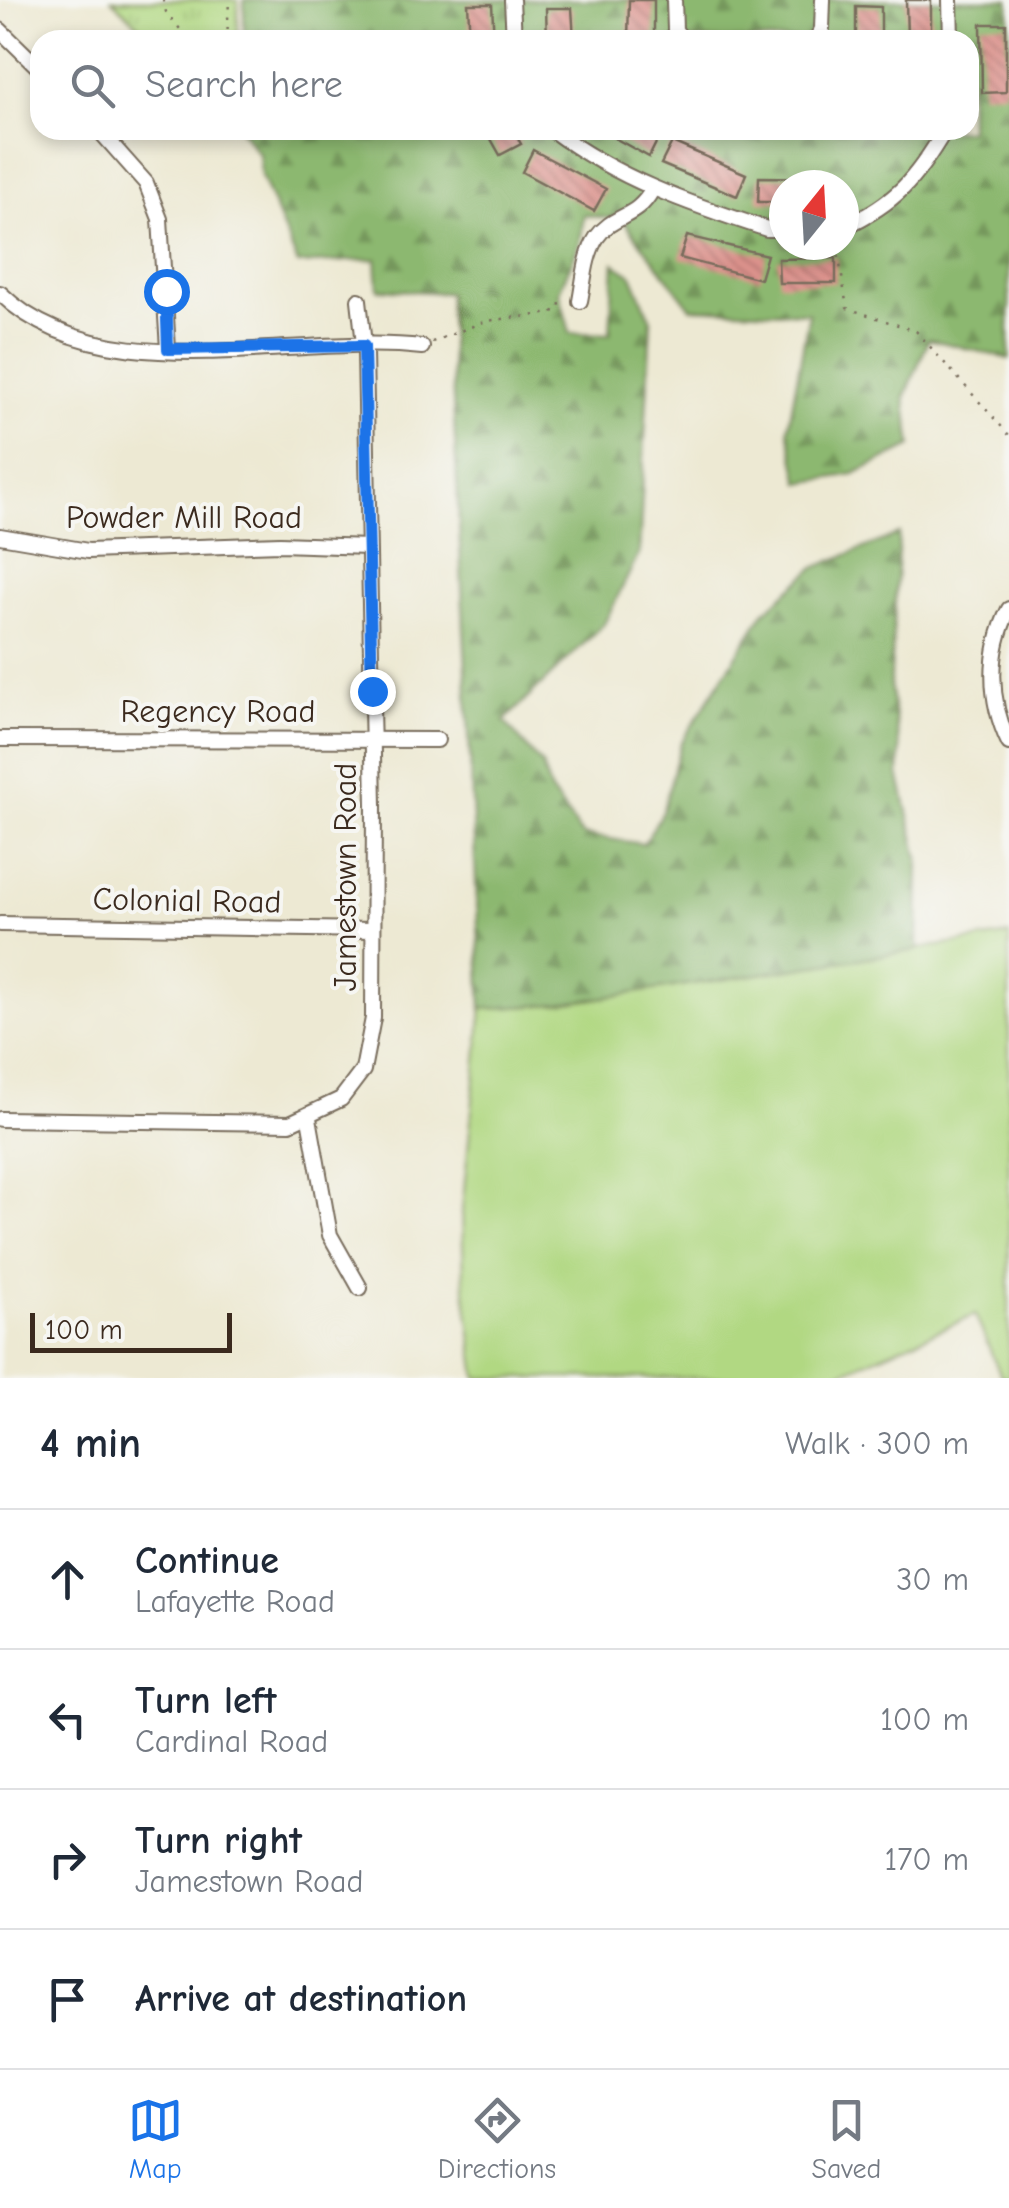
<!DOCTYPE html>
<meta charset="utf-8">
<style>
:root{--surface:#fff;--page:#f2f2f3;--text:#1f2937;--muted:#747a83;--line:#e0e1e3;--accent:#1a73e8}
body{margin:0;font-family:"Comic Neue",sans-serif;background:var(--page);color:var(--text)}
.compass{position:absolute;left:769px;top:170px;width:90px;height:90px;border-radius:50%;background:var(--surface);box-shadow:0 5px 15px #0003;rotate:18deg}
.scale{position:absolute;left:30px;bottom:25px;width:202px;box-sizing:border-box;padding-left:10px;border:5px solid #3b2a1e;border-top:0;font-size:28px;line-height:35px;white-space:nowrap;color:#3b2a1e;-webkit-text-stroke:8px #f6f6f2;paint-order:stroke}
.stop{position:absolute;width:30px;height:30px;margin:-22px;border:8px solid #1a73e8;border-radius:50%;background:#fff}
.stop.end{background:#1a73e8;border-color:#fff;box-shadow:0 2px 10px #0008}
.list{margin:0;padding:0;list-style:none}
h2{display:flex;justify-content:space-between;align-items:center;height:130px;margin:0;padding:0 40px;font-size:42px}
h2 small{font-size:32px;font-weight:400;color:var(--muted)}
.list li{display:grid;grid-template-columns:65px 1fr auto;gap:30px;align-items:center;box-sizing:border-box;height:140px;padding:0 40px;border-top:2px solid var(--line)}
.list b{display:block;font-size:38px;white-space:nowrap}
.list p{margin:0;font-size:32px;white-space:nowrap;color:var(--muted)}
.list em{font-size:32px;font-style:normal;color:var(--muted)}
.icon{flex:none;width:55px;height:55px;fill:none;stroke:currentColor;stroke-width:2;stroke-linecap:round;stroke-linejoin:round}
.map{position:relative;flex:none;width:1009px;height:1378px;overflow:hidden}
.search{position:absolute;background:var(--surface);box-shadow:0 5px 15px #0003;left:30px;right:30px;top:30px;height:110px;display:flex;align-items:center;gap:25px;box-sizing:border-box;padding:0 35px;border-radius:30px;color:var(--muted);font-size:38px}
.sheet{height:690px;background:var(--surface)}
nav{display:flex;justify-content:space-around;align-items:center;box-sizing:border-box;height:140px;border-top:2px solid var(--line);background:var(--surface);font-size:28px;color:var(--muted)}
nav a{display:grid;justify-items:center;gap:5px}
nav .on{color:var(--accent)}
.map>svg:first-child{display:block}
</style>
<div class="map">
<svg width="1009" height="1378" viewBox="0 0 1009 1378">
<defs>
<pattern id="forest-firs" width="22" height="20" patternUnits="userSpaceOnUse" patternTransform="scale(2.5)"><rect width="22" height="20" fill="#8cb870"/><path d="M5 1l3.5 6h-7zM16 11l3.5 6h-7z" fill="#74965b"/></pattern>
<pattern id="park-tufts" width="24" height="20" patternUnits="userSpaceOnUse" patternTransform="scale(2.5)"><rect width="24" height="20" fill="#b1d882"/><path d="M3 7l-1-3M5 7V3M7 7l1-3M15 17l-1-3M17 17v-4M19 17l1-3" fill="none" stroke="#99ba70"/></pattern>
<pattern id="building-back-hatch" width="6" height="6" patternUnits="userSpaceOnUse" patternTransform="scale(2.5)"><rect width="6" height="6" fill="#dc928c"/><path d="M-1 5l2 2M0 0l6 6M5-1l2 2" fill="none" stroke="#b47772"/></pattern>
</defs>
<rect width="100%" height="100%" fill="#f6f6f2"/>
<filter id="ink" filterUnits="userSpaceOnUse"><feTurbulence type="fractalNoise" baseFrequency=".01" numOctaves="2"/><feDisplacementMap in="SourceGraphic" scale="20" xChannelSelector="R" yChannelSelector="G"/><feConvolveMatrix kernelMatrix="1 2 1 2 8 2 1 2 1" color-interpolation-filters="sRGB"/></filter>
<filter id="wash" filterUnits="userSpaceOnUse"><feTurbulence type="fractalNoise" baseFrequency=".0048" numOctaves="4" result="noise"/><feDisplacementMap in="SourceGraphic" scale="40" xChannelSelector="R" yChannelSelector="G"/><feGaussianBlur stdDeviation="2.25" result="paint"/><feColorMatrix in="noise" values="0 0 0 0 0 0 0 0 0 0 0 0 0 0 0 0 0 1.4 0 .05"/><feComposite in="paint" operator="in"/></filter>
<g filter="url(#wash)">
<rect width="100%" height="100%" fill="#ede9d3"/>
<path fill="#b1d882" stroke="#768150" stroke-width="2.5" d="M1009 935V1378H1002L975 1315 828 1378H477L464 1282 462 1210 482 1009 560 1004Z"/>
<path fill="url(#forest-firs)" stroke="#647147" stroke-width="2.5" fill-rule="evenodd" d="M244 0H1009V359L929 339 905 397 912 446 854 474 800 483 788 429 809 313 691 308 623 220 584 215 580 243 559 291 570 333 610 334 614 263 632 275 651 320 639 554 604 624 504 721 542 765 550 790 582 835 644 844 663 810 681 743 764 612 814 568 899 534 890 685 900 749 899 774 919 858 918 950 560 1004 482 1009 448 293 378 289 376 259 298 264 261 176 259 154 241 130H969V40H244ZM784 185H844V245H784Z"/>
<path fill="url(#park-tufts)" stroke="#768150" stroke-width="2.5" d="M112 0H238V40H154Z"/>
<g id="blocks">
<g fill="url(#building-back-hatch)">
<path d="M629 0H654V40H628Z"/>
<path d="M906 0H931V40H907Z"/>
<path d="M468 4H492L494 40H470Z"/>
<path d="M856 6 881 7V40H856Z"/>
<path d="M546 8H572L574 40H547Z"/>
<path d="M981 24H1006V92L982 93Z"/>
<path d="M486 130H513L521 144 500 155Z"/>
<path d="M600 130H651L660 135 649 157Z"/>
<path d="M672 142 746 174 737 196 661 164Z"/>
<path d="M533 150 606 189 594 211 522 172Z"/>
<path d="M759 177 841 178V185H784V202H758Z"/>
<path d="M687 236 767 255 760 279 680 258Z"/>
<path d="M836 258V283H779L778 259Z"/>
</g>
</g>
</g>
<g filter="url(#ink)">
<use href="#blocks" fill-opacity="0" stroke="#796d5d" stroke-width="2.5"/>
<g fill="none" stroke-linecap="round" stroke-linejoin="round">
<defs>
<g id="minor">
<path d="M512 0 514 40"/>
<path d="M674 0 675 30 683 40"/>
<path d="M950 0 951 40"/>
<path d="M0 30 40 69"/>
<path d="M816 40 822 29 823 0"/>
<path d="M99 130 146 183 160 219 168 349"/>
<path d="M552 130C618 179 689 204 767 229H784"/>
<path d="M844 227C896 203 916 179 945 130"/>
<path d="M0 293C102 393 294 332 422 347"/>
<path d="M580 301C584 281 585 255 597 237 613 214 637 219 652 190"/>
<path d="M0 536 88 551 280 544 368 547"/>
<path d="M1009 609C988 652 988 699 1009 743"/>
<path d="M0 739 437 740"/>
<path d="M0 924 373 930"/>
<path d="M309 1118 330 1235 360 1288"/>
<path d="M0 1119 290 1123 341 1099 363 1070 373 1018 374 805 365 353 359 300"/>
</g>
</defs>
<use href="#minor" stroke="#796d5d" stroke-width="18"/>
<g stroke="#796d5d" stroke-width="2.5" stroke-dasharray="2.5 8" stroke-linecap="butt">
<path d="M163 0 166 12 189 40"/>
<path d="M227 40 229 0"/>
<path d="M837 245 847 308 916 331 1009 435"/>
<path d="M432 342 486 321 553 313 556 305 568 303"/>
</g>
<use href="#minor" stroke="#fff" stroke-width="14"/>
</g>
</g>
<g fill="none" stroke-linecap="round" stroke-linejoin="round" filter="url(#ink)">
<path stroke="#1a73e8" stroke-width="12" d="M166 291 168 349 364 346 372 691"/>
</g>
<g text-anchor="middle" stroke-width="8" stroke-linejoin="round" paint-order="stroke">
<g font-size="32" fill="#3b2a1e" stroke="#f6f6f2">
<text x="184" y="528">Powder Mill Road</text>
<text x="218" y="722">Regency Road</text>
<text transform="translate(345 877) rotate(-90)" y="11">Jamestown Road</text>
<text transform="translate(187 900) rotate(1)" y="11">Colonial Road</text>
</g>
</g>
</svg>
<svg class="compass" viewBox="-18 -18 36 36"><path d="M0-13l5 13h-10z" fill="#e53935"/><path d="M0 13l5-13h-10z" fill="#747a83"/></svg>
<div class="scale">100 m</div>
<div class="stop" style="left:166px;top:291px"></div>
<div class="stop end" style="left:372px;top:691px"></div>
<div class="search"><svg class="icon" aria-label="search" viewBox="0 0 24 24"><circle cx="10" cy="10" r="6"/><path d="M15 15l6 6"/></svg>Search here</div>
</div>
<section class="sheet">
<h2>4 min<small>Walk · 300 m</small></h2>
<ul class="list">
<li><svg class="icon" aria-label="ahead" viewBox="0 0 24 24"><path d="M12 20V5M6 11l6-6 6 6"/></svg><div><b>Continue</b><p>Lafayette Road</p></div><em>30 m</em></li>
<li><svg class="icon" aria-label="left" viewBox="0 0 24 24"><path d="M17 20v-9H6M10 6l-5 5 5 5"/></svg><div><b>Turn left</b><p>Cardinal Road</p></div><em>100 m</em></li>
<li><svg class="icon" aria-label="right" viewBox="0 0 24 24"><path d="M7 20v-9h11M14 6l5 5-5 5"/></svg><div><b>Turn right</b><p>Jamestown Road</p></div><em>170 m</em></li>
<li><svg class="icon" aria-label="arrive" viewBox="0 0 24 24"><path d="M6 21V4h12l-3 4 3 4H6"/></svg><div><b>Arrive at destination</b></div></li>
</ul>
</section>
<nav>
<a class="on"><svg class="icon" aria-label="map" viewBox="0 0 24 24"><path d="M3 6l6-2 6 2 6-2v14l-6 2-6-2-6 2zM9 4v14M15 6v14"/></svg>Map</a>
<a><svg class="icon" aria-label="directions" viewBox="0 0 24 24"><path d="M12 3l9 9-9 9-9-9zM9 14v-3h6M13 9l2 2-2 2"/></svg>Directions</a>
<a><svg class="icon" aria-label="saved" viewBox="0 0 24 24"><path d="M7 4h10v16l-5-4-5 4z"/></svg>Saved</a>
</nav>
